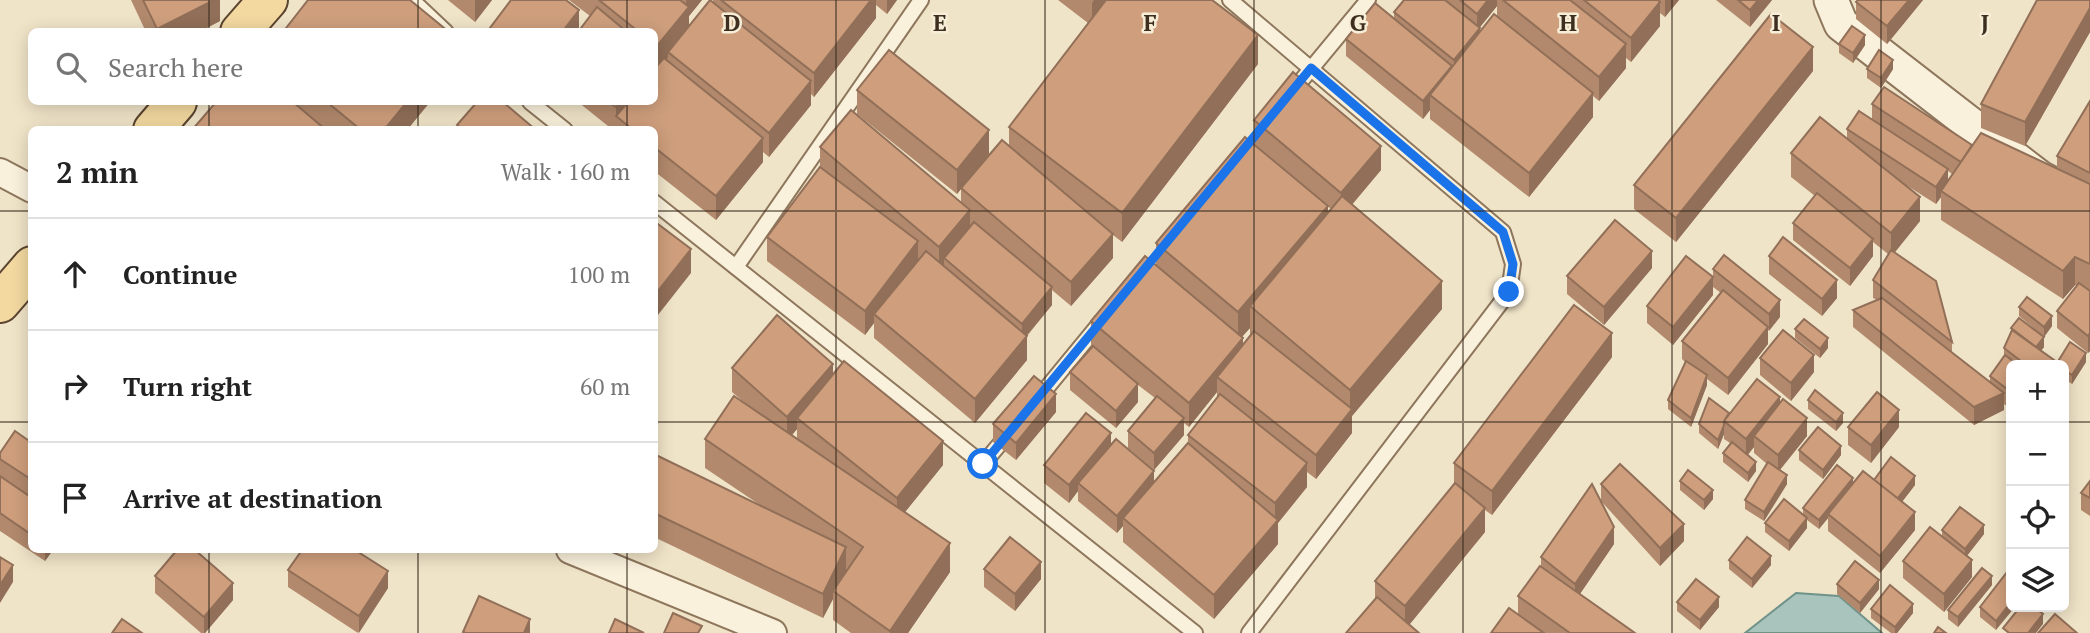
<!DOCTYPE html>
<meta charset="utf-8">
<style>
:root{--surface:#fff;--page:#f2f2f2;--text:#222;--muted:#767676;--line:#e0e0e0}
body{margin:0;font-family:"PT Serif",serif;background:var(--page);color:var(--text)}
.controls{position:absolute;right:21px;bottom:21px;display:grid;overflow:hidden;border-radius:10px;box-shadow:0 4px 18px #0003}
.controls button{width:63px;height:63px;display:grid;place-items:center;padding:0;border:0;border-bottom:2px solid var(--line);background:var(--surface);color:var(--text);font:35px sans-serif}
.stop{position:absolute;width:21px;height:21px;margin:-16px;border:5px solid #1a73e8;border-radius:50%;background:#fff}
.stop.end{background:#1a73e8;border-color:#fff;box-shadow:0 2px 7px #0008}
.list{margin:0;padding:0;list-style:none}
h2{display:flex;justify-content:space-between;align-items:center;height:91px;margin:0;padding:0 28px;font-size:30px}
h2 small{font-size:23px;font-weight:400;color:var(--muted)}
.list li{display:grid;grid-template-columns:46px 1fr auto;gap:21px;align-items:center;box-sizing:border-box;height:112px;padding:0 28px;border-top:2px solid var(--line)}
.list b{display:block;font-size:26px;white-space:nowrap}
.list em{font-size:23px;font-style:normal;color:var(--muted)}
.icon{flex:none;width:38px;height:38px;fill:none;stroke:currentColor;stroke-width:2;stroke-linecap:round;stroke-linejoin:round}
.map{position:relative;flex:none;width:2090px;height:633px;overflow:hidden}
.search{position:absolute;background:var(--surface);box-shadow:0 4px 18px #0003;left:28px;top:28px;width:630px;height:77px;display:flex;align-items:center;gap:18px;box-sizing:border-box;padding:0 24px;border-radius:10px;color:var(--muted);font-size:26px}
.panel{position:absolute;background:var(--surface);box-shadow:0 4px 18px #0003;left:28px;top:126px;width:630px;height:427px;border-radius:10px}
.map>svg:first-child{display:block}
</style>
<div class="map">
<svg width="2090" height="633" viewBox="0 0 2090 633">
<rect width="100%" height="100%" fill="#f0e4c8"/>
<path fill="#a9c4bc" stroke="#6f938a" stroke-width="2" d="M1796 593 1839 596 1882 633H1745Z"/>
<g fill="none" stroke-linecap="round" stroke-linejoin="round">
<defs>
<g id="service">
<path d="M412 0 446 32"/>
<path d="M1230 0 1503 232 1513 264 1509 292 1249 633"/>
<path d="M1291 93 1368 0"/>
<path d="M530 102 565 130"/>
<path d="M654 202 1195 633"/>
<path d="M736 267 921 0"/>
<path d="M1036 401 1101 322"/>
<path d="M983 464 1010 432"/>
</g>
<g id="minor">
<path d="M0 172 32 189"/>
<path d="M570 550 773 633"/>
</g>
<path id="tertiary" d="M1831 0 1841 24 2040 178 2090 204"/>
<g id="primary">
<path d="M240 32 268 0"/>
<path d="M153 130 177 102"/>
<path d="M0 303 32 266"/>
</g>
</defs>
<use href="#service" stroke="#8d765c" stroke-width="18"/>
<use href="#minor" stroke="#8d765c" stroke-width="30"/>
<use href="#tertiary" stroke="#8d765c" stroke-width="37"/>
<use href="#primary" stroke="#5b4430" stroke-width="42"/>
<use href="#service" stroke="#faf1dc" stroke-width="14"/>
<use href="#minor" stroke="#faf1dc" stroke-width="26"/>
<use href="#tertiary" stroke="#faf1dc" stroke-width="33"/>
<use href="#primary" stroke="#f3d9a0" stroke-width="38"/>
</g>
<g fill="#b2896c" fill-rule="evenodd">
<path d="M131 0H220V21L199 32H146Z"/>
<path d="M448 0H492L475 22Z"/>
<path d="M569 0H702L689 16V27L713 2V0H897L887 14 876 5V18L814 97 811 94V105L769 157 763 152V162L716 220 654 171V130H613L578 102H654V32H578L590 16Z"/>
<path d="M1058 0H1212L1258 64 1122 242 1113 235V258L1071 306 1052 290V305L1027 336V360L975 423 874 338V323L865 335 767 261V237L820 167V147L961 202V189L957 194 857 114V90L989 154 975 172 1009 146V127L1088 23Z"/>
<path d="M1404 0H1679L1665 17 1660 13V26L1631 62 1626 58V68L1599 101 1593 96V117L1529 197 1430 119V110L1423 119 1346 56V39L1394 19V12ZM1497 6V16L1480 32 1479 28Z"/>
<path d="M1716 0H1772L1750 27Z"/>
<path d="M1923 0 1887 44 1856 19V2Z"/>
<path d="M2090 0V32L2025 146 1981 128V104Z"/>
<path d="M1839 44 1865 45 1853 63 1839 53Z"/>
<path d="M1867 69H1893L1881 88 1867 78Z"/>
<path d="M1813 71 1676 242 1634 209V185Z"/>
<path d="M2090 101V351L2088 353 2057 328V311L2077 286 2075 285 2063 299 1941 220V197L1936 204 1898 180 1920 221 1895 252 1952 342V353L1990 382V376L2004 356V348L2011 332V328L2044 347 2041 351 2057 363 2086 362 2072 384 2064 379V385V365H2011V410L2004 404V410L1974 425 1853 327V310L1877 300 1873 298V280L1888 254 1873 242V256L1850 286 1793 240V223L1815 196 1791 177V153L1847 139V129L1872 119V104L1972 145 2057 169V156ZM1948 171 1952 174 1948 181Z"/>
<path d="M216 102H430L407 130H326Z"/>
<path d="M1254 120 1381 170 1352 205 1442 309 1352 416V433L1316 479 1307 472V487L1278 523V544L1214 619 1123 542V526L1117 533 1078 501V491L1069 503 1044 483V465L1111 445 1154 482 1188 443V435L1217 398V392L1189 427 1184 423V435L1154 470 1128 448V431L1155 398 1138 385V402L1116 428 1070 390V372L1092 346 1091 345V321L1156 265V243L1328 213 1331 209 1254 144ZM1250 328V335L1243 345 1242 337Z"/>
<path d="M1769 256 1837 298 1822 316 1769 274Z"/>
<path d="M1652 268 1604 325 1567 294V276Z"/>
<path d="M1713 269 1780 317 1768 331V344L1728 395 1707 379V385L1691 427 1668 409V400L1685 362 1682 359V341L1721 293 1713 287V295L1673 345 1647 323V306L1713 277Z"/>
<path d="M2019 307 2052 326 2044 337 2019 316Z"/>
<path d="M1795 329 1828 348 1820 358 1795 338Z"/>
<path d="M1612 357 1492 515 1485 510V532L1409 625 1375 599V581L1454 484V463Z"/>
<path d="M1760 358 1814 372 1791 401 1760 375Z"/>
<path d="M732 368 833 374 943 465 905 512 950 572 908 633H851L833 620V599L823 618 654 537V462L760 505 705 468V439L745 403 732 392ZM797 429V439L792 435Z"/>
<path d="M1808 400 1843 423 1836 431 1808 409Z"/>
<path d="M1780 403 1807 436 1780 470 1787 484 1764 521 1745 509V500L1767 464 1754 453V447L1748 455 1756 471 1748 482 1723 462V453L1730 443 1724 439V434L1718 449 1699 433V424L1729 415Z"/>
<path d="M1056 412 1016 460 993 442V424Z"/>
<path d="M1848 427H1899L1871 463 1848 445Z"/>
<path d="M32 441V550H53L45 561 0 531V453L31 442Z"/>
<path d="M1799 450 1841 455 1823 479 1799 460Z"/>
<path d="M1874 480 1915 485 1902 502 1915 530 1880 573 1828 531V518L1819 529 1807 520V528L1789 551 1765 532V523L1803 515V508L1853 483Z"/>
<path d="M1680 481 1713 499 1704 510 1680 490Z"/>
<path d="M2090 481V516L2081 510V493Z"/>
<path d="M1601 484 1684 541 1660 566 1601 501Z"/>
<path d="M1942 530 1984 534 1967 556 1972 577 1944 612 1903 578V561L1942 536Z"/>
<path d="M1614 544 1580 594 1635 633H1491L1518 615V596L1541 567V557Z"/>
<path d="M1729 560 1771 565 1752 588 1729 569Z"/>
<path d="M2011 567 1996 630 1980 617V607Z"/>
<path d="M984 569 1041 579 1015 611 984 587Z"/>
<path d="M288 570 388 588 358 633 288 587Z"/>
<path d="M155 576 233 600 205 633H201L155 593Z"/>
<path d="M1837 584 1879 589 1860 613 1837 594Z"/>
<path d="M1992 585 1958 627 1948 619V610Z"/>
<path d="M1677 602 1719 607 1700 630 1677 611Z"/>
<path d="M1871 609 1913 613 1897 633H1891L1871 618Z"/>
</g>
<g fill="#916f58">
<path d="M214 0H220V21L199 32H157V29Z"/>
<path d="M475 0H492L475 22Z"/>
<path d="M686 0H702L689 16V31L668 52V57L657 70 654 83V59L657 56V46L686 11Z"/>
<path d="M871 0H876V18L814 97V73Z"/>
<path d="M887 0H897L887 14Z"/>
<path d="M1094 0H1113L1092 27V3Z"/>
<path d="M1488 0H1497V6L1477 31V14Z"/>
<path d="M1665 0H1679L1665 17Z"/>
<path d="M1758 0H1772L1750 27V10Z"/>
<path d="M1909 0H1923L1887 44V26Z"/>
<path d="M1660 2V26L1631 62V38Z"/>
<path d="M2090 8V32L2025 146V122Z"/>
<path d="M579 10V28L576 32H562Z"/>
<path d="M1480 28V46L1454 78V60Z"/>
<path d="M1258 35V64L1122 242V213Z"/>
<path d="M1865 35V45L1853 63V53Z"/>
<path d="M1626 44V68L1599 101V77Z"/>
<path d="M1813 47V71L1676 242V218Z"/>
<path d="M1893 60V69L1881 88V78Z"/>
<path d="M1452 66 1430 95V110L1423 119V101Z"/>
<path d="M811 81V105L769 157V133Z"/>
<path d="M1593 93V117L1529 197V173Z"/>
<path d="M407 102H430L407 130H384Z"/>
<path d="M620 102H639L616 116V130V107Z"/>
<path d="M989 130V154L957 194V170Z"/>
<path d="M763 138V162L716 220V196Z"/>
<path d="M1381 146V170L1341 217V193Z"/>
<path d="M1948 169V186L1941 191V197L1936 204V187Z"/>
<path d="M1920 197V221L1891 257V233Z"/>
<path d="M1328 206V235L1250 306V328L1238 341V312Z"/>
<path d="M970 210V234L944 258V264L939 271V247Z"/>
<path d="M1113 234V258L1071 306V282Z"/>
<path d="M1873 239V256L1850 286V268Z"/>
<path d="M918 241V265L874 314V323L865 335V311Z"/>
<path d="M691 249V273L654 320V296Z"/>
<path d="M1652 251V268L1604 325V307Z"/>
<path d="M2075 257V285L2063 299V271Z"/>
<path d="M1713 277V295L1673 345V327Z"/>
<path d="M1837 280V298L1822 316V299Z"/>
<path d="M1442 281V309L1352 416V433L1316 479V455L1350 413V390Z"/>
<path d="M1052 287V305L1022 341V324Z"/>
<path d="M1780 300V317L1769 331V314Z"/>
<path d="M2052 316V326L2044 337V327Z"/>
<path d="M1768 327V344L1728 395V378Z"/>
<path d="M1612 333V357L1492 515V491Z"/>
<path d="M2090 333V351L2088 353V336Z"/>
<path d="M1027 336V360L975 423V399Z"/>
<path d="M2044 337V347L2035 358V348Z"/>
<path d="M1243 338V362L1217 377V392L1189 427V403Z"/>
<path d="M1828 338V348L1820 358V349Z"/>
<path d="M2086 353V362L2072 384V375Z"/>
<path d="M1814 355V372L1791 401V383Z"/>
<path d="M833 364V388L797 418V429L787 441V417Z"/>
<path d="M1707 375V385L1691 427V418Z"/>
<path d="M1138 384V402L1116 428V411Z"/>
<path d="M2004 393V410L1974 425V407Z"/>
<path d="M1056 394V412L1016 460V443Z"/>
<path d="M1780 397V415L1754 436V447L1746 456V439Z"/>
<path d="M1899 410V427L1871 463V445Z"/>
<path d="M1843 413V423L1836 431V422Z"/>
<path d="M1184 418V435L1154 470V453Z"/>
<path d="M1807 418V436L1778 472V455Z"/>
<path d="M1724 425V434L1718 449V440Z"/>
<path d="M1111 433V451L1078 483V491L1069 503V485Z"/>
<path d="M943 441V465L897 522V498Z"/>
<path d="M1841 446V455L1823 479V470Z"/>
<path d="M1756 462V471L1748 482V473Z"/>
<path d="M1307 463V487L1278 523V544L1214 619V595L1275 524V503Z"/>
<path d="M1154 471V489L1123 518V526L1117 533V516Z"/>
<path d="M1787 475V484L1764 521V512Z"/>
<path d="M1915 476V485L1897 508V499Z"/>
<path d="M1853 478V487L1828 514V518L1819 529V520Z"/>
<path d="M1713 490V499L1704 510V500Z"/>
<path d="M1485 508V532L1405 630V606Z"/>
<path d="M1915 512V530L1880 573V556Z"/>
<path d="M1807 518V528L1789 551V541Z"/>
<path d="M1684 524V541L1660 566V548Z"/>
<path d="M1984 525V534L1965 558V549Z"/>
<path d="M1614 527V544L1575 601V584Z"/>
<path d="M950 543V572L908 633H890V631Z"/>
<path d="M846 547V571L833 591V599L823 618V594Z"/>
<path d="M45 550H53L45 561Z"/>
<path d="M1771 556V565L1752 588V579Z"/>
<path d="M1972 560V577L1944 612V594Z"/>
<path d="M1041 562V579L1015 611V594Z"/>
<path d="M13 565V582L0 603V585Z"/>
<path d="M388 571V588L359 633V616Z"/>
<path d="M1992 576V585L1958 627V617Z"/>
<path d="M1879 580V589L1860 613V603Z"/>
<path d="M233 583V600L205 633H204V617Z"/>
<path d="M1719 597V607L1700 630V620Z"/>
<path d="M2011 602V607H2015L1996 630V621Z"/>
<path d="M1913 604V613L1897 633H1895V627Z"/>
<path d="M2043 614V624L2036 633H2028Z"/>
<path d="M530 619V633H524Z"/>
</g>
<g fill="#cf9f7d" stroke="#916f58" stroke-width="2">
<path d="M143 0H214L157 29Z"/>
<path d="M308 0H410L449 32H283Z"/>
<path d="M511 0H566L579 10 562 32H494L490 28Z"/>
<path d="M599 0H680L689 7 657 46 654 44V32H639Z"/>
<path d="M710 0 811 81 769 133 668 52Z"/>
<path d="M721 0H871L814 73Z"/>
<path d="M1106 0H1212L1258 35 1122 213 1009 127Z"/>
<path d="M1404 0H1445L1480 28 1454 60 1394 12Z"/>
<path d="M1460 0H1488L1477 14Z"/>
<path d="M1503 0H1570L1626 44 1599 77Z"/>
<path d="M1584 0H1658L1660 2 1631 38Z"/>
<path d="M1738 0H1758L1750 10Z"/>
<path d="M1858 0H1909L1887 26 1856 2Z"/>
<path d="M2037 0H2090V8L2025 122 1981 104Z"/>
<path d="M1375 3 1452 66 1423 101 1346 39Z"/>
<path d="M597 7 627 32H578Z"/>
<path d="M1494 14 1593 93 1529 173 1430 95Z"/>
<path d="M1771 14 1813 47 1676 218 1634 185Z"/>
<path d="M1852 26 1865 35 1853 53 1839 44Z"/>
<path d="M889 50 989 130 957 170 857 90Z"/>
<path d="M1879 50 1893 60 1881 78 1867 69Z"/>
<path d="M664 58 763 138 716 196 654 147V130H633L616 116 628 102H654V69Z"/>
<path d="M1293 72 1381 146 1341 193 1254 120Z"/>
<path d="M1884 87 1972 145 1961 162 1872 104Z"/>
<path d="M2090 101V173L2057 156Z"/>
<path d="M216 102H293L326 130H192Z"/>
<path d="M327 102H407L384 130H361Z"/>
<path d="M477 102H503L536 130H463L457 125Z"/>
<path d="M608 102H620L616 107Z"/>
<path d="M851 110 970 210 939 247 820 147Z"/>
<path d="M1859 111 1948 169 1936 187 1847 129Z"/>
<path d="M1820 117 1920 197 1891 233 1791 153Z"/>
<path d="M1981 133 2090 184V264L2075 257 2063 271 1941 191Z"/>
<path d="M1245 137 1328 206 1238 312 1156 243Z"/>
<path d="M1002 140 1113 234 1071 282 961 188Z"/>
<path d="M820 167 918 241 865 311 767 237Z"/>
<path d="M1817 193 1873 239 1850 268 1793 223Z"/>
<path d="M1342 196 1442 281 1350 390 1250 306Z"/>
<path d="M1615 220 1652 251 1604 307 1567 276Z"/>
<path d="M654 221 691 249 654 296Z"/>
<path d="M974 222 1052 287 1022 324 944 258Z"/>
<path d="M1783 237 1837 280 1822 299 1769 256Z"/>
<path d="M1891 250 1936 281 1952 342 1873 280Z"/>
<path d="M926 251 1027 336 975 399 874 314Z"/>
<path d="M1724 255 1780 300 1769 314 1713 269Z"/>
<path d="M1145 256 1243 338 1189 403 1091 321Z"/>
<path d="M1686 256 1713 277 1673 327 1647 306Z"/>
<path d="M2079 283 2090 291V333L2088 336 2057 311Z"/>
<path d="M1723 290 1768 327 1728 378 1682 341Z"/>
<path d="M2027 297 2052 316 2044 327 2019 307Z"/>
<path d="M1882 298 2004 393 1974 407 1853 310Z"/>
<path d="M1574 305 1612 333 1492 491 1454 463Z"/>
<path d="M777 315 833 364 787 417 732 368Z"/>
<path d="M2019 318 2044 337 2036 347 2011 328Z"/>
<path d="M1804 319 1828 338 1820 349 1795 329Z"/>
<path d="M1783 330 1814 355 1791 383 1760 358Z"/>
<path d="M2012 330 2061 365H2026L2004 348Z"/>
<path d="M1254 331 1352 409 1316 455 1217 377Z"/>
<path d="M2070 342 2086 353 2072 375 2064 370V365H2061L2057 363Z"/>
<path d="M1093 346 1138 384 1116 411 1070 372Z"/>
<path d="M2005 355 2018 365H2011V392L1990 376Z"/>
<path d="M844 361 943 441 897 498 797 418Z"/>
<path d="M1686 361 1707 375 1691 418 1668 400Z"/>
<path d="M1034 376 1056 394 1016 443 993 424Z"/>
<path d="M1757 379 1780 397 1746 439 1724 421Z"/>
<path d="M1815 390 1843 413 1836 422 1808 400Z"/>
<path d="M1877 392 1899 410 1871 445 1848 427Z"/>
<path d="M1220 394 1307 463 1275 503 1188 435Z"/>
<path d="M734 396 950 543 890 631 833 591 863 547 705 439Z"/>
<path d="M1157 396 1184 418 1154 453 1128 431Z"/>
<path d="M1709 398 1729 413 1724 421V425L1718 440 1699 424Z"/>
<path d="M1783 399 1807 418 1778 455 1754 436Z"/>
<path d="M1086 413 1111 433 1069 485 1044 465Z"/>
<path d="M1818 427 1841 446 1823 470 1799 450Z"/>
<path d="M15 431 32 443V480L0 459V453Z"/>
<path d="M1116 439 1154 471 1117 516 1078 483Z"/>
<path d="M1732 442 1756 462 1748 473 1723 453Z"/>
<path d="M1188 443 1278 520 1214 595 1123 518Z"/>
<path d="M658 456 846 547 823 594 654 513V462Z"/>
<path d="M1891 457 1915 476 1897 499 1874 480Z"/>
<path d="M1768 462 1787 475 1764 512 1745 500Z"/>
<path d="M1620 464 1684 524 1660 548 1601 484Z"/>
<path d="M1837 465 1853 478 1819 520 1803 508Z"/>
<path d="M1688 470 1713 490 1704 500 1680 481Z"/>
<path d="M1863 471 1915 512 1880 556 1828 514Z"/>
<path d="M0 476 32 498V535L0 513Z"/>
<path d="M2090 481V498L2081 493Z"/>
<path d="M1455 483 1485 508 1405 606 1375 581Z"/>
<path d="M1592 484 1614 527 1575 584 1541 557Z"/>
<path d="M1784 499 1807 518 1789 541 1765 523Z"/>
<path d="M1960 507 1984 525 1965 549 1942 530Z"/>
<path d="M1930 527 1972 560 1944 594 1903 561Z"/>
<path d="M1010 537 1041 562 1015 594 984 569Z"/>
<path d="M1747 537 1771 556 1752 579 1729 560Z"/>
<path d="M177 550H195L233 583 204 617 155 576Z"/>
<path d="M302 550H355L388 571 359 616 288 570Z"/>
<path d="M0 557 13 565 0 585Z"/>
<path d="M1855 561 1879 580 1860 603 1837 584Z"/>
<path d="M1540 566 1635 633H1570L1518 596Z"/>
<path d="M2011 567V602L1996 621 1980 607Z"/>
<path d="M1982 568 1992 576 1958 617 1948 610Z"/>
<path d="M1696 579 1719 597 1700 620 1677 602Z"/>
<path d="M1890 585 1913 604 1895 627 1871 609Z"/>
<path d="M479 596 530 619 524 633H466L463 632Z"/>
<path d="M1377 597 1419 633H1346Z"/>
<path d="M2020 607H2034L2043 614 2028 633H2009L2003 628Z"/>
<path d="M1509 608 1544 633H1491Z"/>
<path d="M673 613 702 626 698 633H664Z"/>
<path d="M2055 614 2077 633H2038Z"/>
<path d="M122 619 142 633H112Z"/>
<path d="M615 619 644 633H609Z"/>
<path d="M1938 627 1946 633H1934Z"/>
</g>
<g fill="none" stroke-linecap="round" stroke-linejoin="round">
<path stroke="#1a73e8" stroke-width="9" d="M983 464 1311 68 1503 232 1513 264 1509 292"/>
</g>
<path fill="none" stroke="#3d2e20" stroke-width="2" stroke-opacity="0.55" d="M209 0V32M418 0V32M627 0V32M836 0V633M1045 0V633M1254 0V633M1463 0V633M1672 0V633M1881 0V633M209 102V130M418 102V130M627 102V130M0 211H32M654 211H2090M0 422H32M654 422H2011M2064 422H2090M209 550V633M418 550V633M627 550V633"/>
<g font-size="23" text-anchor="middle" font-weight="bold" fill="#3d2e20" stroke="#f7eed8" stroke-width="5" stroke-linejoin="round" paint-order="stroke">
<text x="732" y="31">D</text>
<text x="940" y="31">E</text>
<text x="1150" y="31">F</text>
<text x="1358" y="31">G</text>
<text x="1568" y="31">H</text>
<text x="1776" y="31">I</text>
<text x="1985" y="31">J</text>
</g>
</svg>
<div class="controls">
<button>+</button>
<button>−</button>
<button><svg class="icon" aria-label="locate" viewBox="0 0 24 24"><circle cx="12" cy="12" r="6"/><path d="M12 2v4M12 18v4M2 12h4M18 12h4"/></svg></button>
<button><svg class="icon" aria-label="layers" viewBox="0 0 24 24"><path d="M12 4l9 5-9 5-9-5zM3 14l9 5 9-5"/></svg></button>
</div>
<div class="stop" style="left:983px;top:464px"></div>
<div class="stop end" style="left:1509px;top:292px"></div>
<div class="search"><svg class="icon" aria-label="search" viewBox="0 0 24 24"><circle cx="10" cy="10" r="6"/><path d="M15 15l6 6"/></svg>Search here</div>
<section class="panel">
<h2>2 min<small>Walk · 160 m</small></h2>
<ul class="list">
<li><svg class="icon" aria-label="ahead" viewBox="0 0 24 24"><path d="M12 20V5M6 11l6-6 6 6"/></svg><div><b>Continue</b></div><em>100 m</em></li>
<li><svg class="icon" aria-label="right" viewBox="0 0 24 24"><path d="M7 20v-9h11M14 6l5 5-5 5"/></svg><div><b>Turn right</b></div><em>60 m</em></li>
<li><svg class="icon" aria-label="arrive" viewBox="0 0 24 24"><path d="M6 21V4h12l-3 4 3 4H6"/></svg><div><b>Arrive at destination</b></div></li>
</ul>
</section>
</div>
